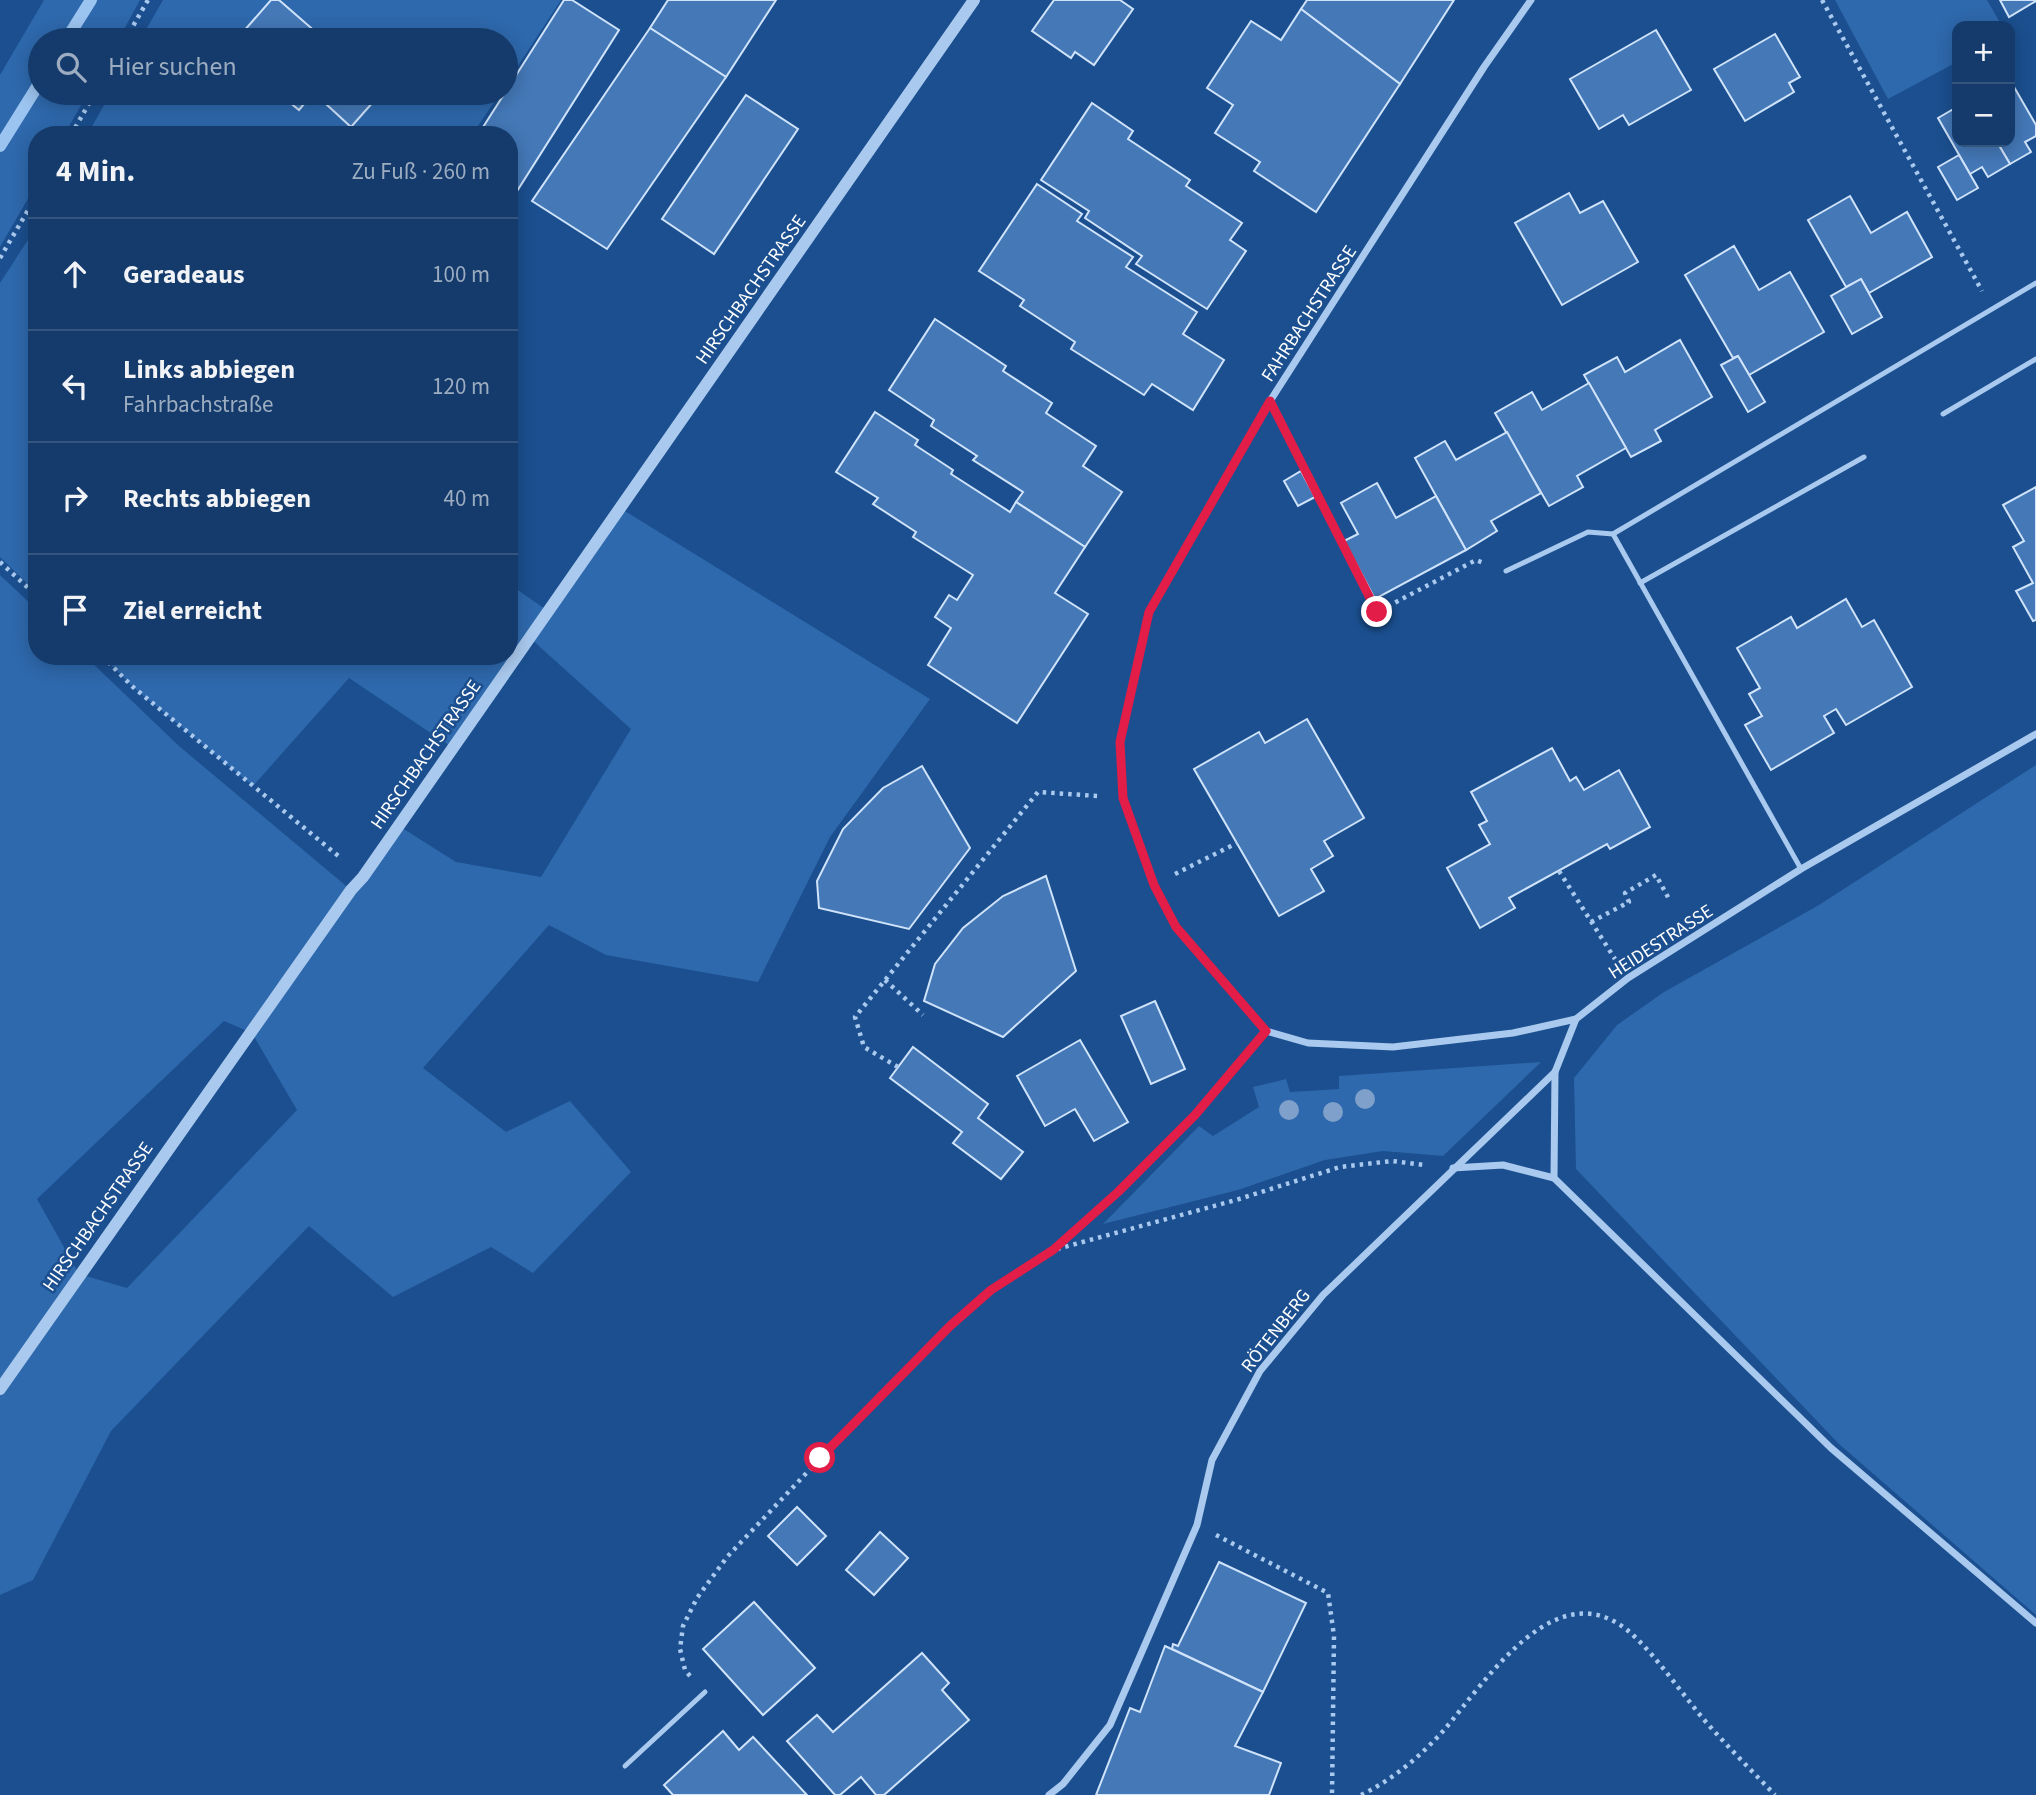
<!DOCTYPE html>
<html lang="de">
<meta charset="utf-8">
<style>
:root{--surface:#143b6b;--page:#214673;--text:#f1f3f6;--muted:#9dadc1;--line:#33557e}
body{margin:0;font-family:"Source Sans 3",sans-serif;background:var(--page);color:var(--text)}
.controls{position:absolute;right:21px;top:21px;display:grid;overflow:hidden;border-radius:14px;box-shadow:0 4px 18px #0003}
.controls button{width:63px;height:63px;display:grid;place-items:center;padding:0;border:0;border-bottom:2px solid var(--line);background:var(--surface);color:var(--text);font:35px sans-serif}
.stop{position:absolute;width:21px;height:21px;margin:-16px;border:5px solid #e11d48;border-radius:50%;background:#fff}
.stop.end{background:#e11d48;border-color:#fff;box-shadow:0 2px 7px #0008}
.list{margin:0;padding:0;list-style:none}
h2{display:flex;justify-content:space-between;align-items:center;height:91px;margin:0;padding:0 28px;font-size:30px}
h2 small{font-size:23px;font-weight:400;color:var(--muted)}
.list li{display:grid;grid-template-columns:46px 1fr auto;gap:21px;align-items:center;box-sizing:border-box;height:112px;padding:0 28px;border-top:2px solid var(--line)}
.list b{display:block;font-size:26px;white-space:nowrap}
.list p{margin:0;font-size:23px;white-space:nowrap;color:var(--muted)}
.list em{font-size:23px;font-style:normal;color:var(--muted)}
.icon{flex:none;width:38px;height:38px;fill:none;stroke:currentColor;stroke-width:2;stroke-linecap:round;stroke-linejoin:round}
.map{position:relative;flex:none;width:2036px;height:1795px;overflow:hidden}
.search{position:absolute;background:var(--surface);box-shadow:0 4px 18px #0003;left:28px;top:28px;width:490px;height:77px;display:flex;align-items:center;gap:18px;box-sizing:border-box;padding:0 24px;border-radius:38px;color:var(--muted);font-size:26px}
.panel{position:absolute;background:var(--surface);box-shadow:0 4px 18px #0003;left:28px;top:126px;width:490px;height:539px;border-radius:28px}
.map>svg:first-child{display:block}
</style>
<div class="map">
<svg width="2036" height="1795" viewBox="0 0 2036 1795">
<rect width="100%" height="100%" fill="#1b4f8f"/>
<g fill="#2e69ad" fill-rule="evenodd">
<path d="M44 0H140L118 40H40V93H88L64 135H37V183L0 247V75Z"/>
<path d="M163 0H561L506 84V40H140Z"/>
<path d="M1835 0H1987L2002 26H1957V62L1888 99Z"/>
<path d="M111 93H500L472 135H87Z"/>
<path d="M37 226V593L0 557V283Z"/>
<path d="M620 508 930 699 830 837 758 982 606 955 549 925 423 1068 506 1132 570 1101 631 1172 533 1273 491 1247 393 1297 309 1226 111 1431 33 1580 0 1595V575L37 610V656H85L179 746 351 890 399 826 456 862 541 877 631 729 530 638 453 748 349 678 253 786 133 687 102 656H509V584L548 611ZM224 1021 252 1033 297 1110 127 1288 79 1274 37 1199Z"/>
<path d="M2036 765V1615L1839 1444 1576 1169 1574 1078 1617 1025 1664 992 1819 905Z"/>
<path d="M1541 1062 1443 1156 1383 1151 1325 1160 1238 1190 1103 1224 1199 1126 1213 1136 1259 1107 1253 1087 1286 1079 1290 1092 1339 1089V1076Z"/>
</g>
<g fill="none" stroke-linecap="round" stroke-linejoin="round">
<g stroke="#9cc4f0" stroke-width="12">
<path d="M66 40 91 0"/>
<path d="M0 146 40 82"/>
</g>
</g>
<g fill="#4478b7" stroke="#cfe3fa" stroke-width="2">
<path d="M271 0H279L325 40H236Z"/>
<path d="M564 0H572L619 30 512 199 509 197V135H478Z"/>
<path d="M668 0H776L726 77 650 28Z"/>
<path d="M1054 0H1120L1133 9 1094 65 1075 52 1071 58 1032 31Z"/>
<path d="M1307 0H1454L1400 84 1301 9Z"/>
<path d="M2000 0H2036V1L2009 17Z"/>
<path d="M1301 9 1400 84 1316 212 1254 171 1260 162 1215 133 1233 105 1207 88 1251 21 1281 40Z"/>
<path d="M650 28 726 77 607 249 532 201Z"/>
<path d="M1656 30 1691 90 1629 125 1623 115 1599 129 1570 79Z"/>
<path d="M1775 34 1800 77 1789 83 1794 92 1745 121 1714 69Z"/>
<path d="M2010 80 2036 125V136L2025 142 2031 152 2010 164 1997 142H2010Z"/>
<path d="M278 93H313L299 110Z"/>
<path d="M314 93H365L374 101 351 127Z"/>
<path d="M746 95 798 129 714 254 662 219Z"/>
<path d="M1092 103 1133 131 1128 139 1190 180 1186 186 1242 223 1230 240 1246 251 1207 309 1136 264 1142 256 1085 218 1089 211 1041 180Z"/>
<path d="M1957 107V142H1997L2010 164 1988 177 1982 167 1970 174 1938 118Z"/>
<path d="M1959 155 1978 188 1957 200 1938 167Z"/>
<path d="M1037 184 1082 214 1077 221 1133 257 1126 267 1197 312 1183 334 1224 360 1193 410 1152 384 1144 395 1071 349 1075 342 1020 306 1024 300 979 271Z"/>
<path d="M1569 193 1580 213 1603 201 1638 262 1562 305 1515 223Z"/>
<path d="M1850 196 1871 233 1907 212 1932 257 1869 293 1861 279 1846 287 1808 220Z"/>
<path d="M1734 246 1759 290 1790 272 1824 332 1749 375 1738 356 1733 358 1685 275Z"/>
<path d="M1861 279 1882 317 1852 334 1831 296Z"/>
<path d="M935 319 1006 366 1003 371 1052 403 1046 413 1096 446 1083 466 1122 492 1085 547 1016 502 1023 492 973 460 977 456 931 426 934 420 889 390Z"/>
<path d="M1680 340 1712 397 1655 430 1661 441 1631 457 1584 375 1617 357 1625 372Z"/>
<path d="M1738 356 1765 402 1748 412 1721 365Z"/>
<path d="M1589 383 1626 448 1577 476 1583 487 1549 506 1495 413 1532 392 1542 410Z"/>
<path d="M875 412 918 440 915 445 953 470 951 474 1010 512 1016 502 1085 547 1055 593 1088 614 1017 723 928 665 951 628 935 617 949 595 957 600 973 575 913 537 916 532 873 504 878 498 836 472Z"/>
<path d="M1507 432 1541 493 1491 521 1497 531 1466 550 1415 458 1445 441 1456 460Z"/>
<path d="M1301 471 1315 497 1298 506 1284 481Z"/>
<path d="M1377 483 1396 518 1436 496 1466 550 1375 599 1344 541 1358 534 1341 503Z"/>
<path d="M2036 487V620L2033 621 2016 591 2033 583 2013 547 2024 541 2003 505Z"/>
<path d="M1846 599 1862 627 1874 620 1912 687 1846 725 1836 709 1824 716 1834 733 1771 770 1745 725 1762 716 1749 694 1760 688 1737 648 1791 617 1797 628Z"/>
<path d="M1307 719 1364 818 1324 841 1333 856 1311 869 1324 891 1279 916 1194 769 1259 732 1265 743Z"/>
<path d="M1552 748 1570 781 1576 777 1584 790 1619 770 1650 827 1610 849 1607 844 1509 898 1515 908 1480 928 1447 868 1490 844 1479 825 1487 821 1471 792Z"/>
<path d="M922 766 970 848 909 929 819 908 817 881 843 829 883 788Z"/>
<path d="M1046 876 1076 971 1003 1037 924 1001 935 964 963 928 1003 896Z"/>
<path d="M1155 1001 1185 1069 1151 1084 1121 1016Z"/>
<path d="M1080 1040 1128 1122 1094 1141 1075 1109 1045 1126 1017 1076Z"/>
<path d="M913 1047 988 1104 978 1118 1023 1152 1001 1179 953 1143 962 1132 890 1078Z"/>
<path d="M797 1507 826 1536 797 1565 768 1536Z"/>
<path d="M880 1532 908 1558 874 1595 846 1570Z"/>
<path d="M1219 1562 1306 1603 1263 1692 1172 1649 1173 1644 1178 1646Z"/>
<path d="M754 1602 815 1668 763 1715 703 1649Z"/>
<path d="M1165 1646 1263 1692 1235 1746 1281 1763 1269 1795H1096L1130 1708 1140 1712Z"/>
<path d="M922 1653 949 1683 942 1690 969 1720 884 1795H876L861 1777 840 1795H835L787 1741 817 1715 833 1732Z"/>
<path d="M723 1731 739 1750 753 1737 807 1795H673L664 1785Z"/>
</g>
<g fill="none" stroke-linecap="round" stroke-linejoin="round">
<g stroke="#a9c9ee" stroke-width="4.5" stroke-dasharray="3.5 5" stroke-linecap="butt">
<path d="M1822 0 1982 291"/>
<path d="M125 40 148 0"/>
<path d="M71 135 95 93"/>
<path d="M0 258 37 195"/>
<path d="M1282 426 1377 612 1476 560 1486 564"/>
<path d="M0 562 37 596"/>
<path d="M102 656 133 687 342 859"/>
<path d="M1559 871 1615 959"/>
<path d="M1175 874 1237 843"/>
<path d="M1591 922 1629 902 1625 893 1656 875 1669 899"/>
<path d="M885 980 923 1015"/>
<path d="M898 1067 864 1047 855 1017 1038 792 1098 796"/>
<path d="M1057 1249 1236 1200 1340 1167 1392 1161 1425 1165"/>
<path d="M1216 1535 1328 1593 1334 1636 1332 1795"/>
<path d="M690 1676 685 1670 680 1649 683 1626 697 1598 727 1557 868 1408 950 1326 991 1290 1053 1250 1118 1192 1179 1131"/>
<path d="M1361 1795C1392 1780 1421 1756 1444 1730 1487 1680 1559 1565 1634 1636 1661 1662 1682 1694 1706 1722 1728 1747 1752 1771 1775 1795"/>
</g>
<g stroke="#a9c9ee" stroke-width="5">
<path d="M1943 414 2036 359"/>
<path d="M1613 534 1801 869"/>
<path d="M1506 571 1588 532 1613 534 2036 283"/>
<path d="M1640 583 1864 457"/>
<path d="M1195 1115 1266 1031"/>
<path d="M625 1766 705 1692"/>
</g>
<g stroke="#a9c9ee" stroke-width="7">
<path d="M1531 0 1484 67 1270 401 1149 612 1120 742 1123 798 1154 885 1176 927 1266 1031 1308 1043 1393 1047 1513 1033 1576 1019 1628 978 1801 869 2036 734"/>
<path d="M1453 1168 1503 1165 1554 1178 1831 1448 2036 1623"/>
<path d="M1554 1178 1555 1072"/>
<path d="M1049 1795 1063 1784 1110 1725 1197 1525 1212 1460 1260 1371 1323 1295 1555 1072 1576 1019"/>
</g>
<path stroke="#a9c9ee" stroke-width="12" d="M0 1389 351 890 363 877 974 0"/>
</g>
<g fill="#7ea0ca">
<circle cx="1365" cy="1099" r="10"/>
<circle cx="1289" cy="1110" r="10"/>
<circle cx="1333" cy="1112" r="10"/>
</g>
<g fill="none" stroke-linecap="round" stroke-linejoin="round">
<path stroke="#e11d48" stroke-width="9" d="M820 1458 950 1326 991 1290 1053 1250 1118 1192 1195 1115 1266 1031 1176 927 1154 885 1123 798 1120 742 1149 612 1270 401 1377 612"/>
</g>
<g text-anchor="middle" stroke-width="5" stroke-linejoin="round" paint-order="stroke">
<g font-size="19" fill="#fff" stroke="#1b4f8f">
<text transform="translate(750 289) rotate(-55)" y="7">HIRSCHBACHSTRASSE</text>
<text transform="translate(1308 313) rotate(-57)" y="7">FAHRBACHSTRASSE</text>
<text transform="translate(425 754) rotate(-55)" y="7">HIRSCHBACHSTRASSE</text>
<text transform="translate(1660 941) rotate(-33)" y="7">HEIDESTRASSE</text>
<text transform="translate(97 1216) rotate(-55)" y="7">HIRSCHBACHSTRASSE</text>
<text transform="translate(1275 1330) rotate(-52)" y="7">RÖTENBERG</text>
</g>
</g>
</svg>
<div class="controls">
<button>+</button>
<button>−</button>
</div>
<div class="stop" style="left:820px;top:1458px"></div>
<div class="stop end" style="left:1377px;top:612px"></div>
<div class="search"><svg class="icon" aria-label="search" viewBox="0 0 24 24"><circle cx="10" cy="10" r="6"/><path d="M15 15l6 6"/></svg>Hier suchen</div>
<section class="panel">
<h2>4 Min.<small>Zu Fuß · 260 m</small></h2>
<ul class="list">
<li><svg class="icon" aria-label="ahead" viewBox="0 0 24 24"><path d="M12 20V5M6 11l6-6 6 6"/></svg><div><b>Geradeaus</b></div><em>100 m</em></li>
<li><svg class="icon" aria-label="left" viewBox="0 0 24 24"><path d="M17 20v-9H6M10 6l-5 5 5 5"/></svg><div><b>Links abbiegen</b><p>Fahrbachstraße</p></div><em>120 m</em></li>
<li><svg class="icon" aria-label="right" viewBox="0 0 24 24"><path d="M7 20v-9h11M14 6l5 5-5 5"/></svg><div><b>Rechts abbiegen</b></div><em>40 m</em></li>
<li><svg class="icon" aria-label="arrive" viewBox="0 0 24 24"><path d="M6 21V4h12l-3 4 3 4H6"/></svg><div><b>Ziel erreicht</b></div></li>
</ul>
</section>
</div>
